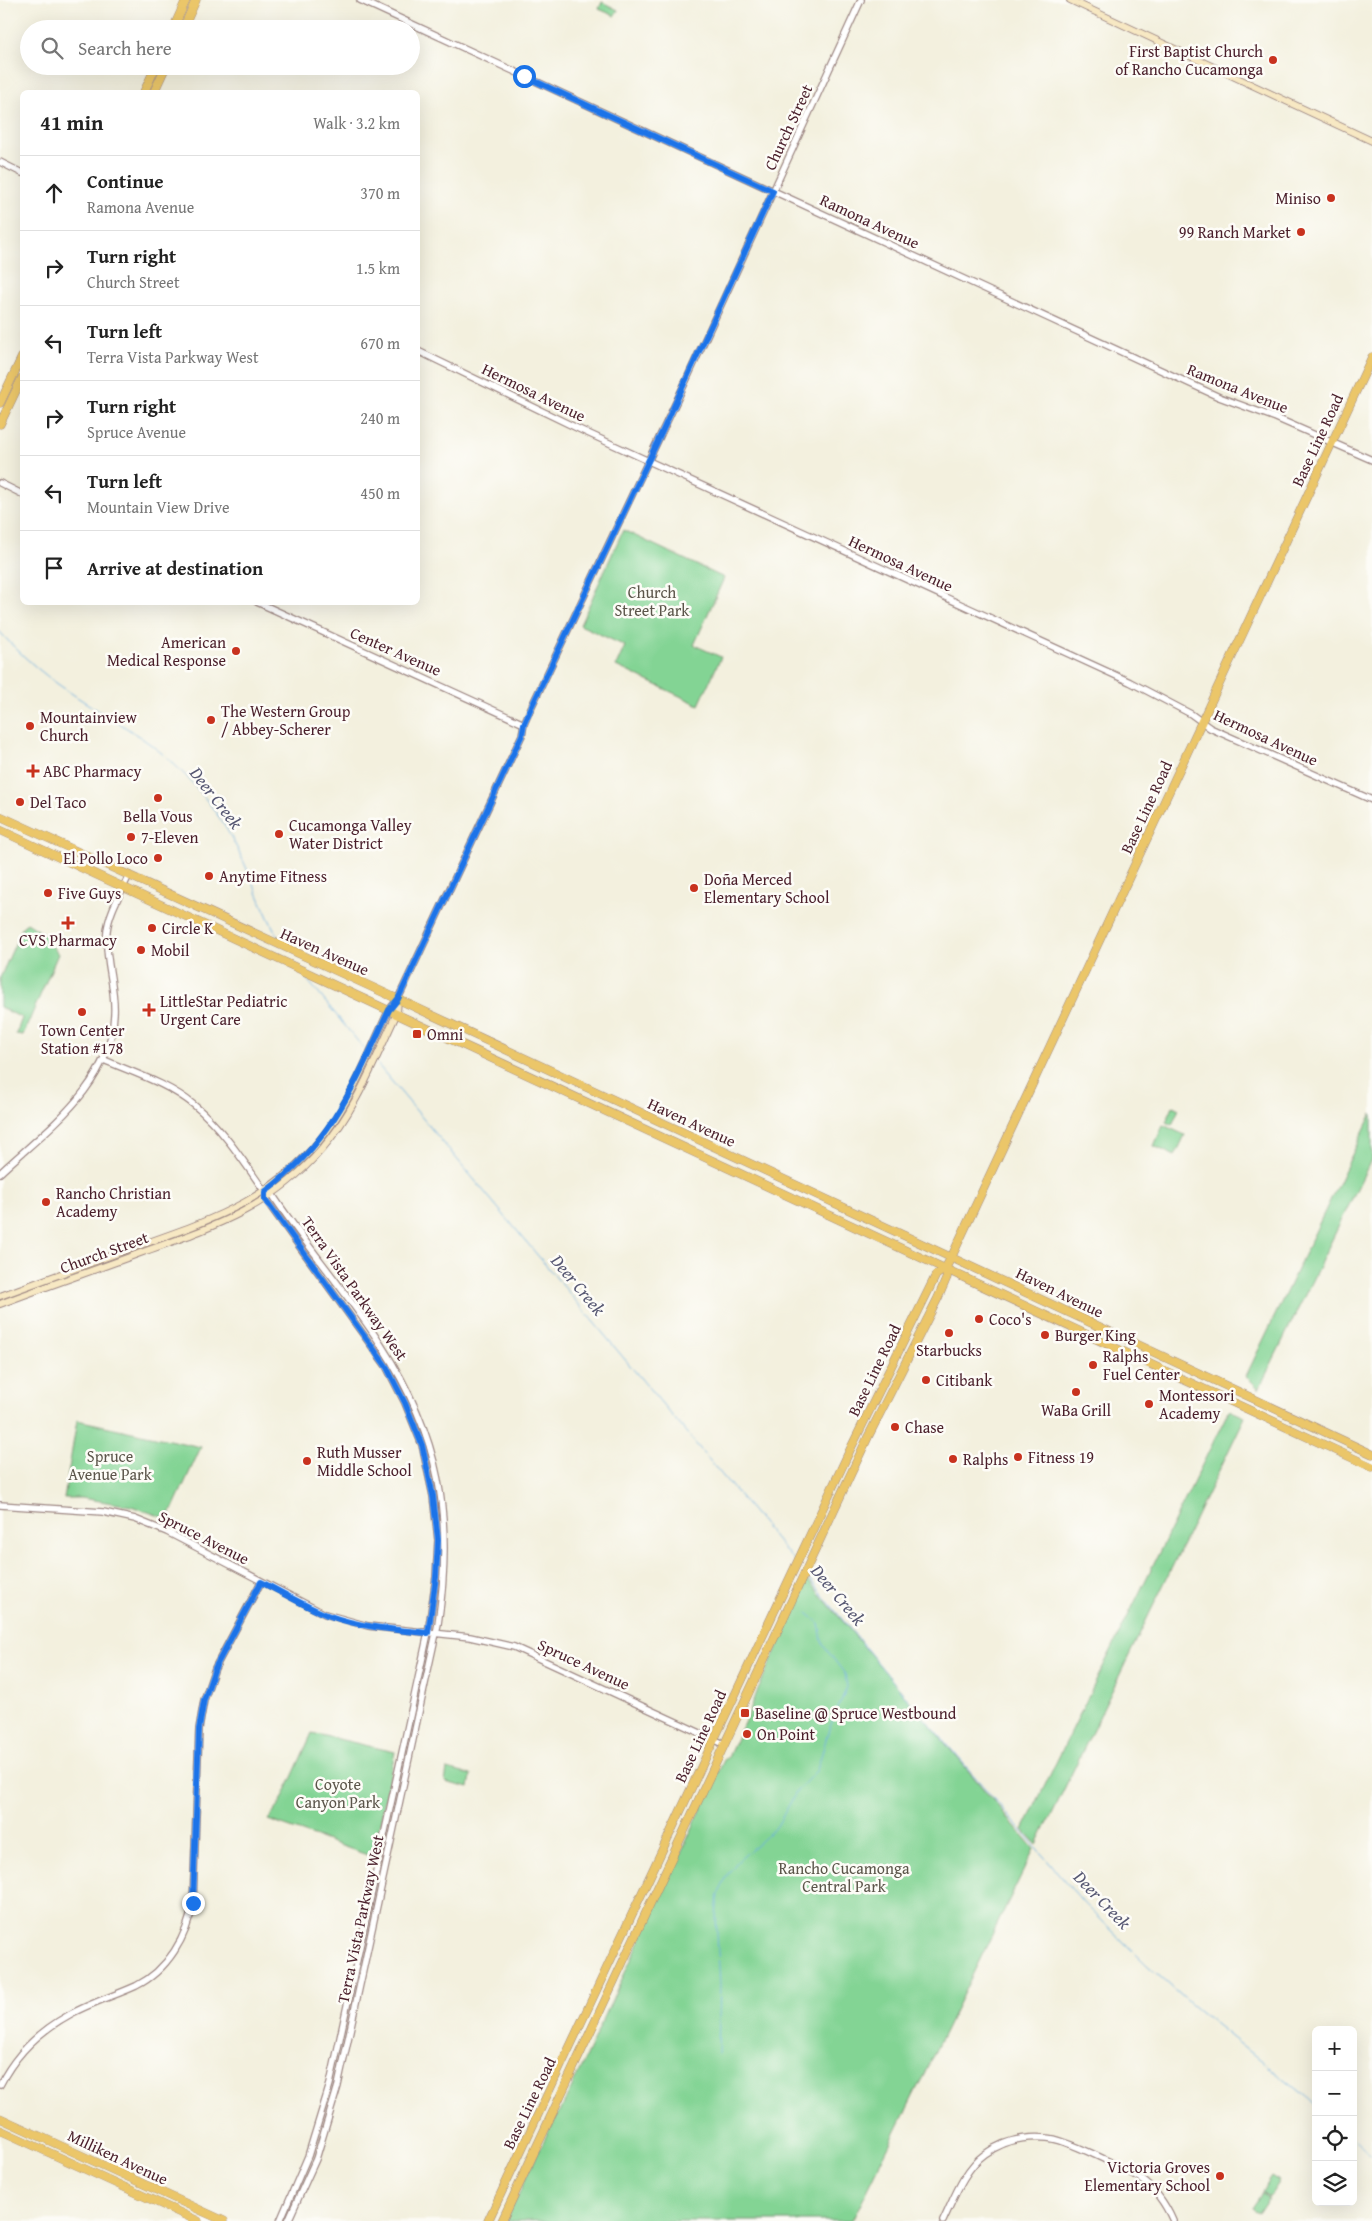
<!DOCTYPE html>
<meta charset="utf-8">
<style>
:root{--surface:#fff;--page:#f2f2f2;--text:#222;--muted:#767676;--line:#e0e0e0}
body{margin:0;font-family:"Gentium Book Plus",serif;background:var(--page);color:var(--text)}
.controls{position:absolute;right:15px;bottom:15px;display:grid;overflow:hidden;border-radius:8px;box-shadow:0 5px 20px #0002}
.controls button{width:45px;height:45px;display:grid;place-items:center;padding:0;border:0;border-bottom:1px solid var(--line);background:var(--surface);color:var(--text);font:25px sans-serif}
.stop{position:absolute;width:15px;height:15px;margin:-11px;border:4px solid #1a73e8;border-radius:50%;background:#fff}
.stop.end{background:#1a73e8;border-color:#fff;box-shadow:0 1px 5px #0008}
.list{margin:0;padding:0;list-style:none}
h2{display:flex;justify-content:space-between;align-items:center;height:65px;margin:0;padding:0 20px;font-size:21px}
h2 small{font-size:16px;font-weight:400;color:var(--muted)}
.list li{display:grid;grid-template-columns:32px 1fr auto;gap:15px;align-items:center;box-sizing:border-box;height:75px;padding:0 20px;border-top:1px solid var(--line)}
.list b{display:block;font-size:19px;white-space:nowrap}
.list p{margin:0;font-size:16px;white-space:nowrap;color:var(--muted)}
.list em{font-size:16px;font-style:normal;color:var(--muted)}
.icon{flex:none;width:28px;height:28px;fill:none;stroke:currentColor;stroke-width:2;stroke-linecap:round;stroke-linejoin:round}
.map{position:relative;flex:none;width:1372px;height:2221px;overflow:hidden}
.search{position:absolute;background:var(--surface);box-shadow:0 5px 20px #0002;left:20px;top:20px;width:400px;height:55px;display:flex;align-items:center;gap:12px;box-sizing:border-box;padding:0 18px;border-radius:28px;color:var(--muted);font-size:19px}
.panel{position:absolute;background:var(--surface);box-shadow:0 5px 20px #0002;left:20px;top:90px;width:400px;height:515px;border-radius:8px}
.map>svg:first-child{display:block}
</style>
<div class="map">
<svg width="1372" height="2221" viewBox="0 0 1372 2221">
<rect width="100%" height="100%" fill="#fdfcf7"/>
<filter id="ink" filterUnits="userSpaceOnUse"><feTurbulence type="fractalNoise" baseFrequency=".02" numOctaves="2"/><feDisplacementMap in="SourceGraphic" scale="10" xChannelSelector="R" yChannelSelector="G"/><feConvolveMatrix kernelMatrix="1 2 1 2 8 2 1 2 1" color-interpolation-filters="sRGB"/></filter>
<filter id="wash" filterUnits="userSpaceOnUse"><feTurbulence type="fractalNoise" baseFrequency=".0096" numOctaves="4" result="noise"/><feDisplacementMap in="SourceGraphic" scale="20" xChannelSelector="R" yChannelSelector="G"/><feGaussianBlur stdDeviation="1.12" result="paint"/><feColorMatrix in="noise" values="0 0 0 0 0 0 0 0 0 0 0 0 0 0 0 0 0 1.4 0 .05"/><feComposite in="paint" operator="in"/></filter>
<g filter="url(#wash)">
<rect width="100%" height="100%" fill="#f3f0de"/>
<g fill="#83d494" stroke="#667a60">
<path d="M602 2 618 10 615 16 599 9Z"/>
<path d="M623 530 724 578 694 645 721 657 699 705 616 666 625 646 580 625Z"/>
<path d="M27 923 43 933 58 954 23 1035 16 1034 22 1018 0 1007V978L23 926Z"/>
<path d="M1173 1106 1179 1109 1172 1125 1166 1122Z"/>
<path d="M1372 1113V1158L1259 1389 1246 1376Z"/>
<path d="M1163 1125 1185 1135 1175 1156 1154 1146Z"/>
<path d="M1229 1410 1245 1417 1037 1845 1023 1830Z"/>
<path d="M77 1420 201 1447 168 1519 131 1506 81 1498H64Z"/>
<path d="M808 1580 1034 1849 852 2221H506L554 2119 561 2110 724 1760 728 1757 752 1706 758 1689Z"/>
<path d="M312 1733 395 1752 373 1857 268 1820 279 1806Z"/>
<path d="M447 1769 471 1775 469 1788 445 1782Z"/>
<path d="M1272 2176 1280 2181 1270 2196 1262 2191Z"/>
<path d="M1262 2192 1269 2197 1259 2212 1252 2207Z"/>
</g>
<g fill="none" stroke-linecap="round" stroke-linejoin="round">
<g stroke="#6aaee0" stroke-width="1">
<path d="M0 632C19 653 41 673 65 689 102 715 144 734 177 767 202 791 224 821 239 852 253 880 263 911 279 938"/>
<path d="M305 977 365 1050"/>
<path d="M378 1065 794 1561"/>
<path d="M807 1576 901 1691 1084 1903 1147 1965 1193 2006 1316 2105"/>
<path d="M718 2053 720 1984 716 1917 718 1894 729 1872 737 1862 777 1826 797 1791 817 1770 829 1729 847 1687 845 1674 823 1645 819 1623 807 1613"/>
<path d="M1353 2138 1372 2155"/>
</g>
</g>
</g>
<g filter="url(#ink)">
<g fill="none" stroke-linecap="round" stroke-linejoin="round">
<defs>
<g id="tertiary">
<path d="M360 0 1219 397 1276 418 1372 460"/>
<path d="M0 162 22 173"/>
<path d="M418 351 581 430 1130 682 1191 714 1210 728 1372 800"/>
<path d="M0 483 22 494"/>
<path d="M257 602 524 724"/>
<path d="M398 999 522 735 524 724 530 710 679 396 861 0"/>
<path d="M104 1060C134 1073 169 1084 194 1105 223 1129 244 1162 265 1192L272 1194C306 1246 348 1293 381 1345 440 1436 454 1517 438 1624L338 2086 316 2159 288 2221"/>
<path d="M0 1173C48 1128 111 1086 114 1014 116 987 104 959 107 931 109 912 121 893 129 875"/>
<path d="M265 1196V1199L386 1366 405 1403 422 1445 433 1496 438 1540 436 1577 428 1633 330 2084 308 2156 280 2221"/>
<path d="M0 1505 103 1512 135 1519 167 1532 325 1614 368 1626 470 1637 514 1647 724 1744"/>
<path d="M0 2085C15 2055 40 2031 69 2015 90 2003 114 1996 136 1986 168 1970 187 1937 193 1903L199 1729 204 1700 215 1668 261 1582"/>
<path d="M943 2221C954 2198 964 2169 985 2154 1003 2141 1025 2136 1047 2138 1066 2139 1124 2168 1141 2179 1155 2189 1166 2205 1173 2221"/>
</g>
<g id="secondary">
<path d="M1070 0 1372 141"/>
<path d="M0 1296C44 1280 88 1264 132 1248 211 1220 274 1201 327 1131 354 1095 370 1050 389 1010L398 999"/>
<path d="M0 1304C47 1286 95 1270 143 1252 213 1227 271 1208 322 1149 356 1110 375 1059 397 1013L398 999"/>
</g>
<g id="primary">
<path d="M173 29 186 0"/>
<path d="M183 29 196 0"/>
<path d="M144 92 156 66"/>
<path d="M154 92 166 66"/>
<path d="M0 403 22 357"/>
<path d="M0 424 22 378"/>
<path d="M0 816 389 995 1372 1454"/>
<path d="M0 830 1372 1467"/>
<path d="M0 2118 224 2221"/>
<path d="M0 2130 198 2221"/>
<path d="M488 2221 850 1450 936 1275 945 1269 952 1256 1372 357"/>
<path d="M502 2221 868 1437 938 1298 947 1277 945 1269"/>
</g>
</defs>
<use href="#tertiary" stroke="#9e8884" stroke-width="8"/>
<use href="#secondary" stroke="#9e8884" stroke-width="8"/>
<use href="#primary" stroke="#9e8884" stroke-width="9"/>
<use href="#tertiary" stroke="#fff" stroke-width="5.5"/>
<use href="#secondary" stroke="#f7e8c3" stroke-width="6"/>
<use href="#primary" stroke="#ebc669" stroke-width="8"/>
</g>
</g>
<g fill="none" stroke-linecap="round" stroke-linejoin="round" filter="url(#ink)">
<path stroke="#1a73e8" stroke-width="6" d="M193 1903 199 1729 204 1700 215 1668 261 1582C283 1593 304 1606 327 1615 359 1627 394 1630 428 1633L436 1577 438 1540 433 1496 422 1445 405 1403 386 1366 265 1199V1192C333 1141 355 1083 389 1010L398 999 522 735 524 724 530 710 662 432 773 191 524 76"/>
</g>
<g fill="#c8321e" stroke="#fdfcf7" stroke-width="2">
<circle cx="1273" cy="60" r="5"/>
<circle cx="1331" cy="198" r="5"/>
<circle cx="1301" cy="232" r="5"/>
<circle cx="236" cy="651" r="5"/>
<circle cx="211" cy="720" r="5"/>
<circle cx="30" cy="726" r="5"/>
<path d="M30.5 763.5h5v5h5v5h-5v5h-5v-5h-5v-5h5z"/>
<circle cx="158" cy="798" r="5"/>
<circle cx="20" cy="802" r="5"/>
<circle cx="279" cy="834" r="5"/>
<circle cx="131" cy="837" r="5"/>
<circle cx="158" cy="858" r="5"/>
<circle cx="209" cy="876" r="5"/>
<circle cx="694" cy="888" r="5"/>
<circle cx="48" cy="893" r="5"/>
<path d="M65.5 915.5h5v5h5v5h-5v5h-5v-5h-5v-5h5z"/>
<circle cx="152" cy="928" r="5"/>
<circle cx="141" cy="950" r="5"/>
<path d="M146.5 1002.5h5v5h5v5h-5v5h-5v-5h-5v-5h5z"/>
<circle cx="82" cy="1012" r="5"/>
<rect x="412" y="1029" width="10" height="10" rx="2.5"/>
<circle cx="46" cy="1202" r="5"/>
<circle cx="979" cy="1319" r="5"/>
<circle cx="949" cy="1333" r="5"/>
<circle cx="1045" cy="1335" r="5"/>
<circle cx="1093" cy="1365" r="5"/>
<circle cx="926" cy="1380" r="5"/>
<circle cx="1076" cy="1392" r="5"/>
<circle cx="1149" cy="1404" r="5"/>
<circle cx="895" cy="1427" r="5"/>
<circle cx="1018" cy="1457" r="5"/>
<circle cx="953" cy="1459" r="5"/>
<circle cx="307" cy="1461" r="5"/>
<rect x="740" y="1708" width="10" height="10" rx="2.5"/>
<circle cx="747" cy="1734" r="5"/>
<circle cx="1220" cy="2176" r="5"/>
</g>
<g text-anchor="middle" stroke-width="5" stroke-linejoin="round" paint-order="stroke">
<g font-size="16" fill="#4a1f2b" stroke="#fdfcf7" text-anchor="start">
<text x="1263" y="57" text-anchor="end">First Baptist Church<tspan x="1263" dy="18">of Rancho Cucamonga</tspan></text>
<text x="1321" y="204" text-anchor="end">Miniso</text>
<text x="1291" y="238" text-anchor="end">99 Ranch Market</text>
<text x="226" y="648" text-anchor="end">American<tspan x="226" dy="18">Medical Response</tspan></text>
<text x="221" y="717">The Western Group<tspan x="221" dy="18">/ Abbey-Scherer</tspan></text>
<text x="40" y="723">Mountainview<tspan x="40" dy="18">Church</tspan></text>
<text x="43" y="777">ABC Pharmacy</text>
<text x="30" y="808">Del Taco</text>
<text x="158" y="822" text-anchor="middle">Bella Vous</text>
<text x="289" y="831">Cucamonga Valley<tspan x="289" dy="18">Water District</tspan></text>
<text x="141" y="843">7-Eleven</text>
<text x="148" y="864" text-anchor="end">El Pollo Loco</text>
<text x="219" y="882">Anytime Fitness</text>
<text x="704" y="885">Doña Merced<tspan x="704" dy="18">Elementary School</tspan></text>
<text x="58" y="899">Five Guys</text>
<text x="162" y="934">Circle K</text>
<text x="68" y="946" text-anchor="middle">CVS Pharmacy</text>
<text x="151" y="956">Mobil</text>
<text x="160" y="1007">LittleStar Pediatric<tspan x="160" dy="18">Urgent Care</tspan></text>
<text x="82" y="1036" text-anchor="middle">Town Center<tspan x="82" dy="18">Station #178</tspan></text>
<text x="427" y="1040">Omni</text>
<text x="56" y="1199">Rancho Christian<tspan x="56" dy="18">Academy</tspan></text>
<text x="989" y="1325">Coco's</text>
<text x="1055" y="1341">Burger King</text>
<text x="949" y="1356" text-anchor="middle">Starbucks</text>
<text x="1103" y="1362">Ralphs<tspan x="1103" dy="18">Fuel Center</tspan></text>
<text x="936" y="1386">Citibank</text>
<text x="1159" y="1401">Montessori<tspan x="1159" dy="18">Academy</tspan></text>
<text x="1076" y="1416" text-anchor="middle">WaBa Grill</text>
<text x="905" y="1433">Chase</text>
<text x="317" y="1458">Ruth Musser<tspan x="317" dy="18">Middle School</tspan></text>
<text x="1028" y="1463">Fitness 19</text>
<text x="963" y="1465">Ralphs</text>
<text x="755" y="1719">Baseline @ Spruce Westbound</text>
<text x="757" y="1740">On Point</text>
<text x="1210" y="2173" text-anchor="end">Victoria Groves<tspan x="1210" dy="18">Elementary School</tspan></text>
</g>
<g font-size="16" fill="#4a1f2b" stroke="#fdfcf7">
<text transform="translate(788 127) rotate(-65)" y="6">Church Street</text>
<text transform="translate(870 221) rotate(25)" y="6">Ramona Avenue</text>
<text transform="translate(1238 388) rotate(22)" y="6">Ramona Avenue</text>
<text transform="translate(534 392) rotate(26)" y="6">Hermosa Avenue</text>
<text transform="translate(1317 440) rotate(-65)" y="6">Base Line Road</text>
<text transform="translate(901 563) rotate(25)" y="6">Hermosa Avenue</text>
<text transform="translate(396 651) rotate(24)" y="6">Center Avenue</text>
<text transform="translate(1266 737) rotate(25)" y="6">Hermosa Avenue</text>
<text transform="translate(1146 807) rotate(-65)" y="6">Base Line Road</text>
<text transform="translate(325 951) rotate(24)" y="6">Haven Avenue</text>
<text transform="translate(692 1122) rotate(25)" y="6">Haven Avenue</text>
<text transform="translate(104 1252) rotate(-20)" y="6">Church Street</text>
<text transform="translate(355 1288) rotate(55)" y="6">Terra Vista Parkway West</text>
<text transform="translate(1060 1292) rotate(26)" y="6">Haven Avenue</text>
<text transform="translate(874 1370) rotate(-64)" y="6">Base Line Road</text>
<text transform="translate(204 1537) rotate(27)" y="6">Spruce Avenue</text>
<text transform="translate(584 1664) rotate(25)" y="6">Spruce Avenue</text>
<text transform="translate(700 1736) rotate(-65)" y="6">Base Line Road</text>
<text transform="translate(360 1919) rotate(-78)" y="6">Terra Vista Parkway West</text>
<text transform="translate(529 2103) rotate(-64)" y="6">Base Line Road</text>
<text transform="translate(118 2157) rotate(25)" y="6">Milliken Avenue</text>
</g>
<g font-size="16" fill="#5b554a" stroke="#fdfcf7">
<text x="652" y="598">Church<tspan x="652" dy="18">Street Park</tspan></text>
<text x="110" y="1462">Spruce<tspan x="110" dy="18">Avenue Park</tspan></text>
<text x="338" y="1790">Coyote<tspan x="338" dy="18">Canyon Park</tspan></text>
<text x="844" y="1874">Rancho Cucamonga<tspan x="844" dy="18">Central Park</tspan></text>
</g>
<g font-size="18" font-style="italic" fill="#575873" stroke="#fdfcf7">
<text transform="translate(216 798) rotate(52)" y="6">Deer Creek</text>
<text transform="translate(578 1285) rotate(50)" y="6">Deer Creek</text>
<text transform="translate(838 1595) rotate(50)" y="6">Deer Creek</text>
<text transform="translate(1102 1900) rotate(46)" y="6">Deer Creek</text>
</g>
</g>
</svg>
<div class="controls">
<button>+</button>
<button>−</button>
<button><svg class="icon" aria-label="locate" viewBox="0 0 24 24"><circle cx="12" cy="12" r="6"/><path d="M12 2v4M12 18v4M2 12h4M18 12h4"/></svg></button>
<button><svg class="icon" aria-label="layers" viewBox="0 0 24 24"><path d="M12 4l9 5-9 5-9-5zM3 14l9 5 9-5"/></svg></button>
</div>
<div class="stop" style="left:524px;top:76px"></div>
<div class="stop end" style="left:193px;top:1903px"></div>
<div class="search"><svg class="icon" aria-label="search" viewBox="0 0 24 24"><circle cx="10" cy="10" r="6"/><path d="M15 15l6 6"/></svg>Search here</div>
<section class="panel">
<h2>41 min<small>Walk · 3.2 km</small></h2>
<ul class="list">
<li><svg class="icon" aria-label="ahead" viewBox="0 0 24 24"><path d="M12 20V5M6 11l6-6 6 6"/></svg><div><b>Continue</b><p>Ramona Avenue</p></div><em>370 m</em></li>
<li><svg class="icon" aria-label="right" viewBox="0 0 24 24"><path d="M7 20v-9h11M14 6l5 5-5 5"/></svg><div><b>Turn right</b><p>Church Street</p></div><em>1.5 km</em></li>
<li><svg class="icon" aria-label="left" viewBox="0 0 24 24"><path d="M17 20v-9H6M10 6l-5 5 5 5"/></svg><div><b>Turn left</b><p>Terra Vista Parkway West</p></div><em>670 m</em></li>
<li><svg class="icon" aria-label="right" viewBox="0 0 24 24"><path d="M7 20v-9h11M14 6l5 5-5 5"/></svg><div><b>Turn right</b><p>Spruce Avenue</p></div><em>240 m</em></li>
<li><svg class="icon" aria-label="left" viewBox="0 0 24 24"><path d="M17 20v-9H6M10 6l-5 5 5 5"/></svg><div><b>Turn left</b><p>Mountain View Drive</p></div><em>450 m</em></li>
<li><svg class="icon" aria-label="arrive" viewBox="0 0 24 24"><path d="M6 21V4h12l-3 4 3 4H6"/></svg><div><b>Arrive at destination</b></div></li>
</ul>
</section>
</div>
